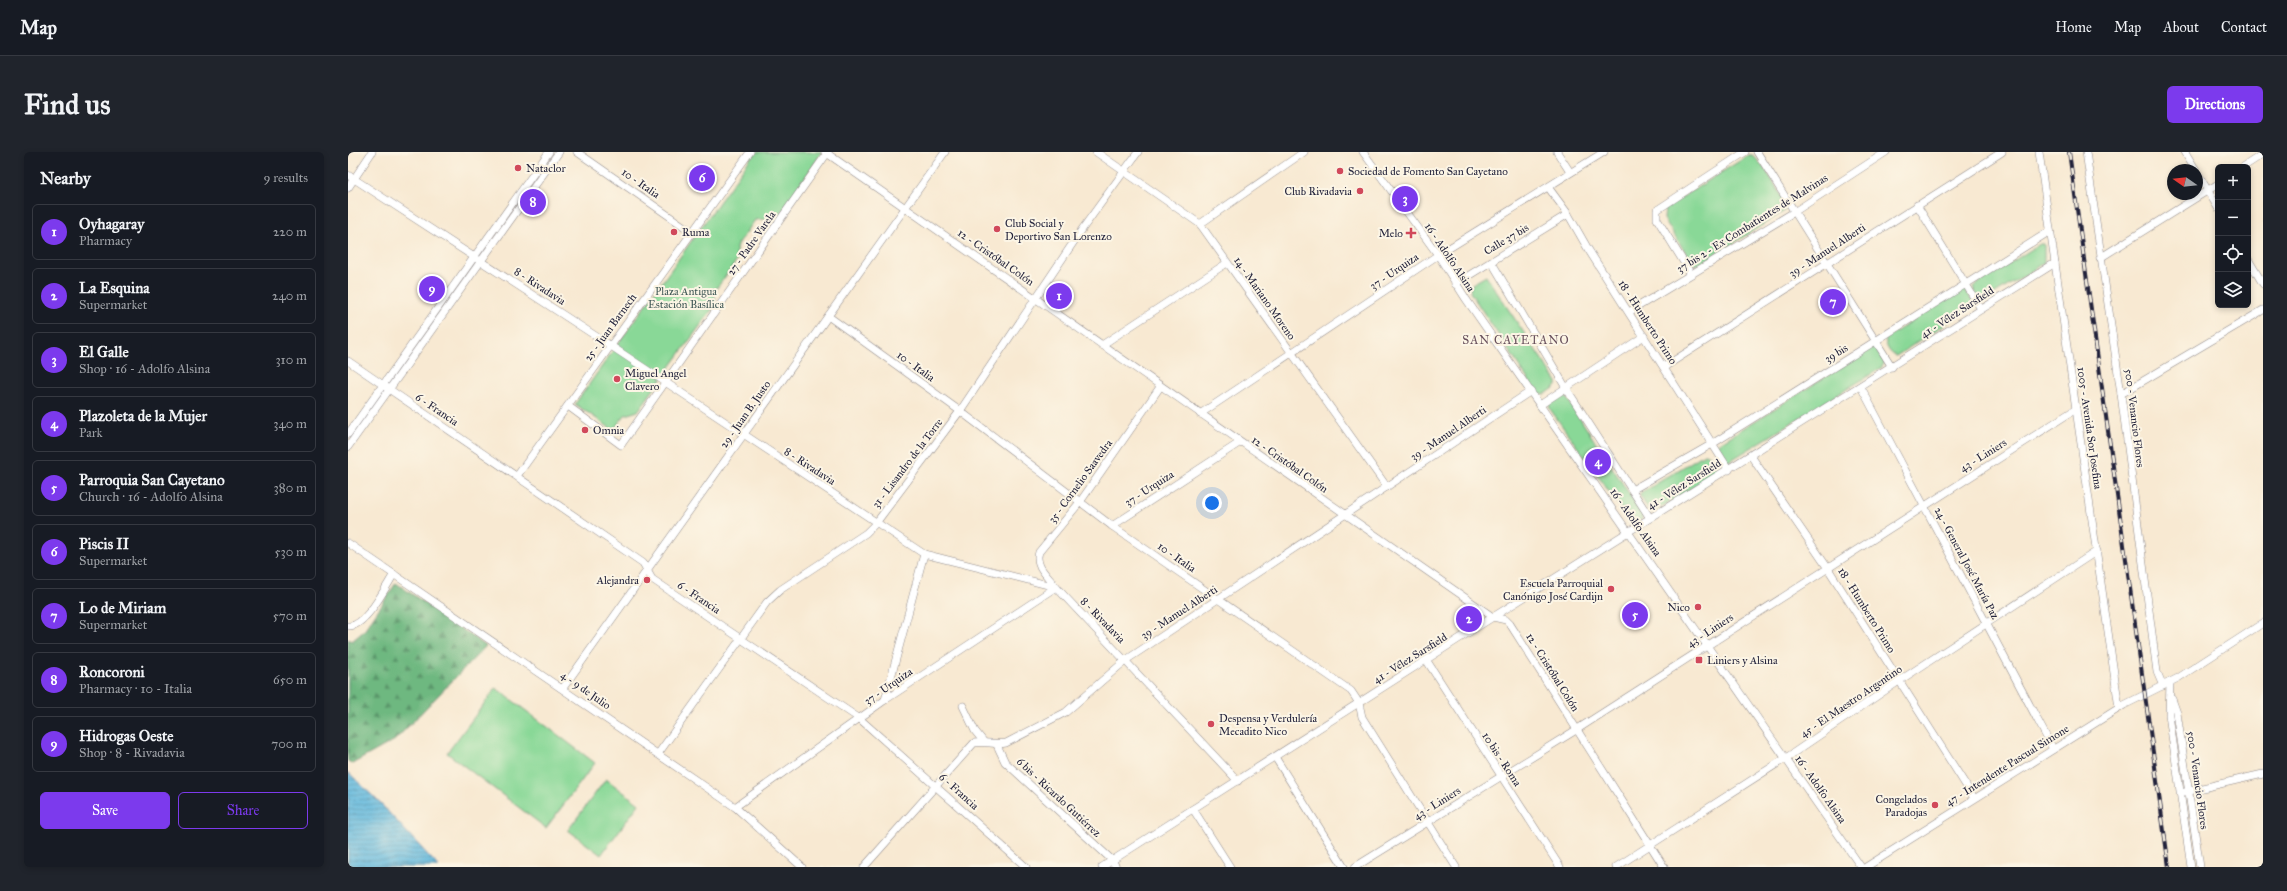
<!DOCTYPE html>
<meta charset="utf-8">
<style>
:root{--surface:#171b24;--page:#20242c;--text:#f1f3f6;--muted:#9ea1a6;--line:#363941;--accent:#7c3aed}
body{margin:0;font-family:"IM FELL Great Primer",serif;background:var(--page);color:var(--text)}
.controls{position:absolute;right:12px;top:12px;display:grid;overflow:hidden;border-radius:6px;box-shadow:0 2px 6px #0003}
.controls button{width:36px;height:36px;display:grid;place-items:center;padding:0;border:0;border-bottom:1px solid var(--line);background:var(--surface);color:var(--text);font:20px sans-serif}
.compass{position:absolute;left:1819px;top:12px;width:36px;height:36px;border-radius:50%;background:var(--surface);box-shadow:0 2px 6px #0003;rotate:284deg}
.you{position:absolute;left:864px;top:351px;width:14px;height:14px;margin:-10px;border:3px solid #fff;border-radius:50%;background:#1a73e8;box-shadow:0 0 0 6px #1a73e833}
.badge{display:grid;place-items:center;width:26px;height:26px;border-radius:50%;background:var(--accent);color:#fff;font-size:13px;font-weight:700}
.pin{position:absolute;translate:-50% -50%;border:2px solid #fff;box-shadow:0 1px 4px #0006}
.list{margin:0;padding:0;list-style:none}
h2{display:flex;justify-content:space-between;align-items:center;height:52px;margin:0;padding:0 16px;font-size:17px}
h2 small{font-size:13px;font-weight:400;color:var(--muted)}
.list li{display:grid;grid-template-columns:26px 1fr auto;gap:12px;align-items:center;box-sizing:border-box;height:56px;margin:0 8px 8px;padding:0 8px;border:1px solid var(--line);border-radius:6px}
.list b{display:block;font-size:15px;white-space:nowrap}
.list p{margin:0;font-size:13px;white-space:nowrap;color:var(--muted)}
.list em{font-size:13px;font-style:normal;color:var(--muted)}
.actions{display:flex;gap:8px;padding:12px 16px}
.actions a{flex:1;padding:9px 0;border:1px solid var(--accent);border-radius:6px;text-align:center;font-size:14px;color:var(--accent)}
.actions .main{background:var(--accent);color:#fff}
.icon{flex:none;width:22px;height:22px;fill:none;stroke:currentColor;stroke-width:2;stroke-linecap:round;stroke-linejoin:round}
.map{position:relative;flex:none;width:1915px;height:715px;overflow:hidden;border-radius:6px}
header{display:flex;align-items:center;gap:24px;box-sizing:border-box;height:56px;padding:0 20px;background:var(--surface);border-bottom:1px solid var(--line)}
header strong{font-size:19px}
nav{display:flex;gap:22px;margin-inline-start:auto;font-size:14px}
.intro{display:flex;align-items:center;justify-content:space-between;box-sizing:border-box;height:96px;padding:0 24px}
h1{margin:0;font-size:28px}
.button{padding:10px 18px;border-radius:6px;background:var(--accent);color:#fff;font-size:14px;font-weight:700}
main{display:flex;gap:24px;padding:0 24px}
aside{flex:1;background:var(--surface);border-radius:6px;box-shadow:0 2px 6px #0003}
.map>svg:first-child{display:block}
</style>
<header>
<strong>Map</strong>
<nav><a>Home</a><a>Map</a><a>About</a><a>Contact</a></nav>
</header>
<div class="intro"><h1>Find us</h1><a class="button">Directions</a></div>
<main>
<aside>
<h2>Nearby<small>9 results</small></h2>
<ul class="list">
<li><span class="badge">1</span><div><b>Oyhagaray</b><p>Pharmacy</p></div><em>220 m</em></li>
<li><span class="badge">2</span><div><b>La Esquina</b><p>Supermarket</p></div><em>240 m</em></li>
<li><span class="badge">3</span><div><b>El Galle</b><p>Shop · 16 - Adolfo Alsina</p></div><em>310 m</em></li>
<li><span class="badge">4</span><div><b>Plazoleta de la Mujer</b><p>Park</p></div><em>340 m</em></li>
<li><span class="badge">5</span><div><b>Parroquia San Cayetano</b><p>Church · 16 - Adolfo Alsina</p></div><em>380 m</em></li>
<li><span class="badge">6</span><div><b>Piscis II</b><p>Supermarket</p></div><em>530 m</em></li>
<li><span class="badge">7</span><div><b>Lo de Miriam</b><p>Supermarket</p></div><em>570 m</em></li>
<li><span class="badge">8</span><div><b>Roncoroni</b><p>Pharmacy · 10 - Italia</p></div><em>650 m</em></li>
<li><span class="badge">9</span><div><b>Hidrogas Oeste</b><p>Shop · 8 - Rivadavia</p></div><em>700 m</em></li>
</ul>
<div class="actions"><a class="main">Save</a><a>Share</a></div>
</aside>
<div class="map">
<svg width="1915" height="715" viewBox="0 0 1915 715">
<defs>
<pattern id="forest-firs" width="22" height="20" patternUnits="userSpaceOnUse"><rect width="22" height="20" fill="#6eb880"/><path d="M5 1l3.5 6h-7zM16 11l3.5 6h-7z" fill="#5a956a"/></pattern>
<pattern id="water-rules" width="6" height="5" patternUnits="userSpaceOnUse"><rect width="6" height="5" fill="#60b8dd"/><path d="M0 2.5h6" fill="none" stroke="#4f95b4"/></pattern>
</defs>
<rect width="100%" height="100%" fill="#fcf5e5"/>
<filter id="ink" filterUnits="userSpaceOnUse"><feTurbulence type="fractalNoise" baseFrequency=".025" numOctaves="2"/><feDisplacementMap in="SourceGraphic" scale="8" xChannelSelector="R" yChannelSelector="G"/><feConvolveMatrix kernelMatrix="1 2 1 2 8 2 1 2 1" color-interpolation-filters="sRGB"/></filter>
<filter id="wash" filterUnits="userSpaceOnUse"><feTurbulence type="fractalNoise" baseFrequency=".012" numOctaves="4" result="noise"/><feDisplacementMap in="SourceGraphic" scale="16" xChannelSelector="R" yChannelSelector="G"/><feGaussianBlur stdDeviation="0.9" result="paint"/><feColorMatrix in="noise" values="0 0 0 0 0 0 0 0 0 0 0 0 0 0 0 0 0 1.4 0 .05"/><feComposite in="paint" operator="in"/></filter>
<g filter="url(#wash)">
<rect width="100%" height="100%" fill="#f8e9d2"/>
<g fill="#89d897" stroke="#567d69">
<path d="M407 0H474L430 66 407 68 388 95 389 108 366 140 368 152 290 259 277 263 265 278 227 252Z"/>
<path d="M1401 3H1404C1413 9 1438 47 1437 57L1435 60 1350 113 1345 112 1316 67 1317 56Z"/>
<path d="M1692 92H1695L1696 94V111L1636 149 1632 148 1626 138V134Z"/>
<path d="M1138 124 1209 230V234L1196 243 1189 241 1122 140 1124 132Z"/>
<path d="M1616 136 1626 151 1625 154 1548 204C1542 202 1536 192 1538 186Z"/>
<path d="M1527 194 1537 210 1533 216 1380 310 1369 294 1370 292Z"/>
<path d="M1216 242 1295 363 1293 368 1286 371 1282 369 1202 257 1201 252Z"/>
<path d="M1356 302 1362 303 1370 317 1368 322 1303 361 1292 344V342Z"/>
<path d="M148 536 247 611 198 676 99 601Z"/>
<path d="M258 627 291 652 253 703 220 678Z"/>
</g>
<path fill="url(#forest-firs)" stroke="#486d5e" d="M48 431 138 494 47 588 4 612 0 609V487L4 489 16 479Z"/>
<path fill="url(#water-rules)" stroke="#416d8c" d="M0 620 32 651 91 715H0Z"/>
</g>
<g filter="url(#ink)">
<g fill="none" stroke-linecap="round" stroke-linejoin="round">
<defs>
<g id="minor">
<path d="M229 0 344 80"/>
<path d="M477 0 1145 465 1158 468 1162 472 1316 715"/>
<path d="M748 0 852 72 1039 335"/>
<path d="M1015 0 1090 103 1118 147 1513 715"/>
<path d="M1209 0 1222 20"/>
<path d="M1409 0 1544 215"/>
<path d="M1691 0 1771 556"/>
<path d="M1738 0 1773 242 1809 520 1815 534"/>
<path d="M1837 0 1848 18"/>
<path d="M1895 15 1915 2"/>
<path d="M1849 20 1870 56"/>
<path d="M0 23 263 194 576 402 708 435 890 629"/>
<path d="M1200 35 1220 62 1240 97 1381 318"/>
<path d="M0 36 24 0"/>
<path d="M1569 53 1633 157"/>
<path d="M852 72 956 0"/>
<path d="M1752 106 1870 32"/>
<path d="M1900 107 1915 132"/>
<path d="M1143 109 1218 236 1302 366"/>
<path d="M1343 122 1309 67V58L1397 0"/>
<path d="M1107 132 1220 62"/>
<path d="M1281 160 1446 60 1538 0"/>
<path d="M480 164 612 259 764 374 1003 539 1011 551 1014 565 1108 715"/>
<path d="M754 193 879 111"/>
<path d="M0 209 295 411 304 427 512 567 678 715"/>
<path d="M1316 215 1654 0"/>
<path d="M1513 235 1705 597"/>
<path d="M1773 242 1915 158"/>
<path d="M1192 253 1296 184"/>
<path d="M220 254 273 293 480 0"/>
<path d="M852 262 1090 103 1256 0"/>
<path d="M0 282 201 0"/>
<path d="M0 295 211 0"/>
<path d="M1403 304 1479 415 1626 646"/>
<path d="M169 324 402 0"/>
<path d="M1284 338 1364 292 1702 79"/>
<path d="M764 374 891 291"/>
<path d="M0 391 387 655 454 715"/>
<path d="M0 474C17 476 37 436 46 422"/>
<path d="M1079 509 1212 715"/>
<path d="M1822 530 1821 563 1843 715"/>
<path d="M215 536 597 0"/>
<path d="M1824 547 1829 561 1852 715"/>
<path d="M537 548 576 402"/>
<path d="M615 554 627 579 635 589"/>
<path d="M649 593 657 610 764 708 768 715"/>
<path d="M310 602 419 450 432 438 518 381 528 371 612 259 735 76 790 0"/>
<path d="M927 605 996 715"/>
<path d="M1837 640 1915 622"/>
<path d="M387 655 537 548 708 435C700 424 686 414 691 400L732 350 812 235"/>
<path d="M845 657 882 715"/>
<path d="M516 715 626 591C637 589 647 593 658 591L718 560 778 508 1183 239"/>
<path d="M754 715 1145 465 1707 111"/>
<path d="M1007 715 1228 578 1728 257"/>
<path d="M1268 715 1438 606 1551 529 1749 399"/>
<path d="M1518 715 1776 553 1830 526 1915 471"/>
</g>
</defs>
<use href="#minor" stroke="#8d8686" stroke-width="8"/>
<use href="#minor" stroke="#fff" stroke-width="7"/>
<defs>
<path id="rail" d="M1721 0 1821 715"/>
</defs>
<use href="#rail" stroke="#22223b" stroke-width="4"/>
<use href="#rail" stroke="#fcf5e5" stroke-width="2.5" stroke-dasharray="8" stroke-linecap="butt"/>
</g>
</g>
<g fill="#d1495b" stroke="#fcf5e5" stroke-width="1.5">
<circle cx="170" cy="16" r="4"/>
<circle cx="992" cy="19" r="4"/>
<circle cx="1012" cy="39" r="4"/>
<circle cx="649" cy="77" r="4"/>
<circle cx="326" cy="80" r="4"/>
<path d="M1061 75h4v4h4v4h-4v4h-4v-4h-4v-4h4z"/>
<circle cx="269" cy="227" r="4"/>
<circle cx="237" cy="278" r="4"/>
<circle cx="299" cy="428" r="4"/>
<circle cx="1263" cy="437" r="4"/>
<circle cx="1350" cy="455" r="4"/>
<rect x="1347" y="504" width="8" height="8" rx="2"/>
<circle cx="863" cy="572" r="4"/>
<circle cx="1587" cy="653" r="4"/>
</g>
<g text-anchor="middle" stroke-width="4" stroke-linejoin="round" paint-order="stroke">
<g font-size="11" fill="#22223b" stroke="#fcf5e5" text-anchor="start">
<text x="178" y="20">Nataclor</text>
<text x="1000" y="23">Sociedad de Fomento San Cayetano</text>
<text x="1004" y="43" text-anchor="end">Club Rivadavia</text>
<text x="657" y="75">Club Social y<tspan x="657" dy="13">Deportivo San Lorenzo</tspan></text>
<text x="334" y="84">Ruma</text>
<text x="1055" y="85" text-anchor="end">Melo</text>
<text x="277" y="225">Miguel Angel<tspan x="277" dy="13">Clavero</tspan></text>
<text x="245" y="282">Omnia</text>
<text x="291" y="432" text-anchor="end">Alejandra</text>
<text x="1255" y="435" text-anchor="end">Escuela Parroquial<tspan x="1255" dy="13">Canónigo José Cardijn</tspan></text>
<text x="1342" y="459" text-anchor="end">Nico</text>
<text x="1359" y="512">Liniers y Alsina</text>
<text x="871" y="570">Despensa y Verdulería<tspan x="871" dy="13">Mecadito Nico</tspan></text>
<text x="1579" y="651" text-anchor="end">Congelados<tspan x="1579" dy="13">Paradojas</tspan></text>
</g>
<g font-size="11" fill="#22223b" stroke="#fcf5e5">
<text transform="translate(293 31) rotate(35)" y="4">10 - Italia</text>
<text transform="translate(1404 71) rotate(-32)" y="4">37 bis 2 - Ex Combatientes de Malvinas</text>
<text transform="translate(1158 87) rotate(-31)" y="4">Calle 37 bis</text>
<text transform="translate(403 91) rotate(-55)" y="4">27 - Padre Varela</text>
<text transform="translate(1479 98) rotate(-33)" y="4">39 - Manuel Alberti</text>
<text transform="translate(648 105) rotate(35)" y="4">12 - Cristóbal Colón</text>
<text transform="translate(1102 105) rotate(56)" y="4">16 - Adolfo Alsina</text>
<text transform="translate(1046 119) rotate(-34)" y="4">37 - Urquiza</text>
<text transform="translate(192 134) rotate(33)" y="4">8 - Rivadavia</text>
<text transform="translate(917 146) rotate(55)" y="4">14 - Mariano Moreno</text>
<text transform="translate(1609 160) rotate(-33)" y="4">41 - Vélez Sarsfield</text>
<text transform="translate(1300 170) rotate(57)" y="4">18 - Humberto Primo</text>
<text transform="translate(262 175) rotate(-54)" y="4">25 - Juan Barnech</text>
<text transform="translate(1488 201) rotate(-32)" y="4">39 bis</text>
<text transform="translate(568 214) rotate(36)" y="4">10 - Italia</text>
<text transform="translate(89 257) rotate(34)" y="4">6 - Francia</text>
<text transform="translate(397 262) rotate(-55)" y="4">29 - Juan B. Justo</text>
<text transform="translate(1787 266) rotate(83)" y="4">500 - Venancio Flores</text>
<text transform="translate(1742 276) rotate(82)" y="4">1005 - Avenida Sor Josefina</text>
<text transform="translate(1100 281) rotate(-34)" y="4">39 - Manuel Alberti</text>
<text transform="translate(1635 303) rotate(-32)" y="4">43 - Liniers</text>
<text transform="translate(559 311) rotate(-53)" y="4">31 - Lisandro de la Torre</text>
<text transform="translate(942 312) rotate(35)" y="4">12 - Cristóbal Colón</text>
<text transform="translate(462 314) rotate(33)" y="4">8 - Rivadavia</text>
<text transform="translate(732 329) rotate(-54)" y="4">35 - Cornelio Saavedra</text>
<text transform="translate(1336 332) rotate(-32)" y="4">41 - Vélez Sarsfield</text>
<text transform="translate(801 336) rotate(-33)" y="4">37 - Urquiza</text>
<text transform="translate(1288 370) rotate(55)" y="4">16 - Adolfo Alsina</text>
<text transform="translate(829 405) rotate(35)" y="4">10 - Italia</text>
<text transform="translate(1619 411) rotate(62)" y="4">24 - General José María Paz</text>
<text transform="translate(351 445) rotate(34)" y="4">6 - Francia</text>
<text transform="translate(1519 458) rotate(58)" y="4">18 - Humberto Primo</text>
<text transform="translate(831 460) rotate(-33)" y="4">39 - Manuel Alberti</text>
<text transform="translate(755 468) rotate(46)" y="4">8 - Rivadavia</text>
<text transform="translate(1362 478) rotate(-33)" y="4">43 - Liniers</text>
<text transform="translate(1062 506) rotate(-32)" y="4">41 - Vélez Sarsfield</text>
<text transform="translate(1205 520) rotate(58)" y="4">12 - Cristóbal Colón</text>
<text transform="translate(540 534) rotate(-35)" y="4">37 - Urquiza</text>
<text transform="translate(238 538) rotate(35)" y="4">4 - 9 de Julio</text>
<text transform="translate(1503 549) rotate(-34)" y="4">45 - El Maestro Argentino</text>
<text transform="translate(1154 607) rotate(57)" y="4">10 bis - Roma</text>
<text transform="translate(1659 613) rotate(-32)" y="4">47 - Intendente Pascual Simone</text>
<text transform="translate(1850 628) rotate(82)" y="4">500 - Venancio Flores</text>
<text transform="translate(1473 637) rotate(55)" y="4">16 - Adolfo Alsina</text>
<text transform="translate(611 639) rotate(42)" y="4">6 - Francia</text>
<text transform="translate(711 645) rotate(43)" y="4">6 bis - Ricardo Gutiérrez</text>
<text transform="translate(1089 651) rotate(-32)" y="4">43 - Liniers</text>
</g>
<g font-size="11" fill="#415957" stroke="#fcf5e5">
<text x="338" y="143">Plaza Antigua<tspan x="338" dy="13">Estación Basílica</tspan></text>
</g>
<g font-size="12" letter-spacing="1" fill="#68505c" stroke="#fcf5e5">
<text x="1168" y="192">SAN CAYETANO</text>
</g>
</g>
</svg>
<div class="controls">
<button>+</button>
<button>−</button>
<button><svg class="icon" aria-label="locate" viewBox="0 0 24 24"><circle cx="12" cy="12" r="6"/><path d="M12 2v4M12 18v4M2 12h4M18 12h4"/></svg></button>
<button><svg class="icon" aria-label="layers" viewBox="0 0 24 24"><path d="M12 4l9 5-9 5-9-5zM3 14l9 5 9-5"/></svg></button>
</div>
<svg class="compass" viewBox="-18 -18 36 36"><path d="M0-13l5 13h-10z" fill="#e53935"/><path d="M0 13l5-13h-10z" fill="#9ea1a6"/></svg>
<div class="you"></div>
<div class="pin badge" style="left:711px;top:144px">1</div>
<div class="pin badge" style="left:1121px;top:467px">2</div>
<div class="pin badge" style="left:1057px;top:47px">3</div>
<div class="pin badge" style="left:1250px;top:310px">4</div>
<div class="pin badge" style="left:1287px;top:463px">5</div>
<div class="pin badge" style="left:354px;top:26px">6</div>
<div class="pin badge" style="left:1485px;top:150px">7</div>
<div class="pin badge" style="left:185px;top:50px">8</div>
<div class="pin badge" style="left:84px;top:137px">9</div>
</div>
</main>
